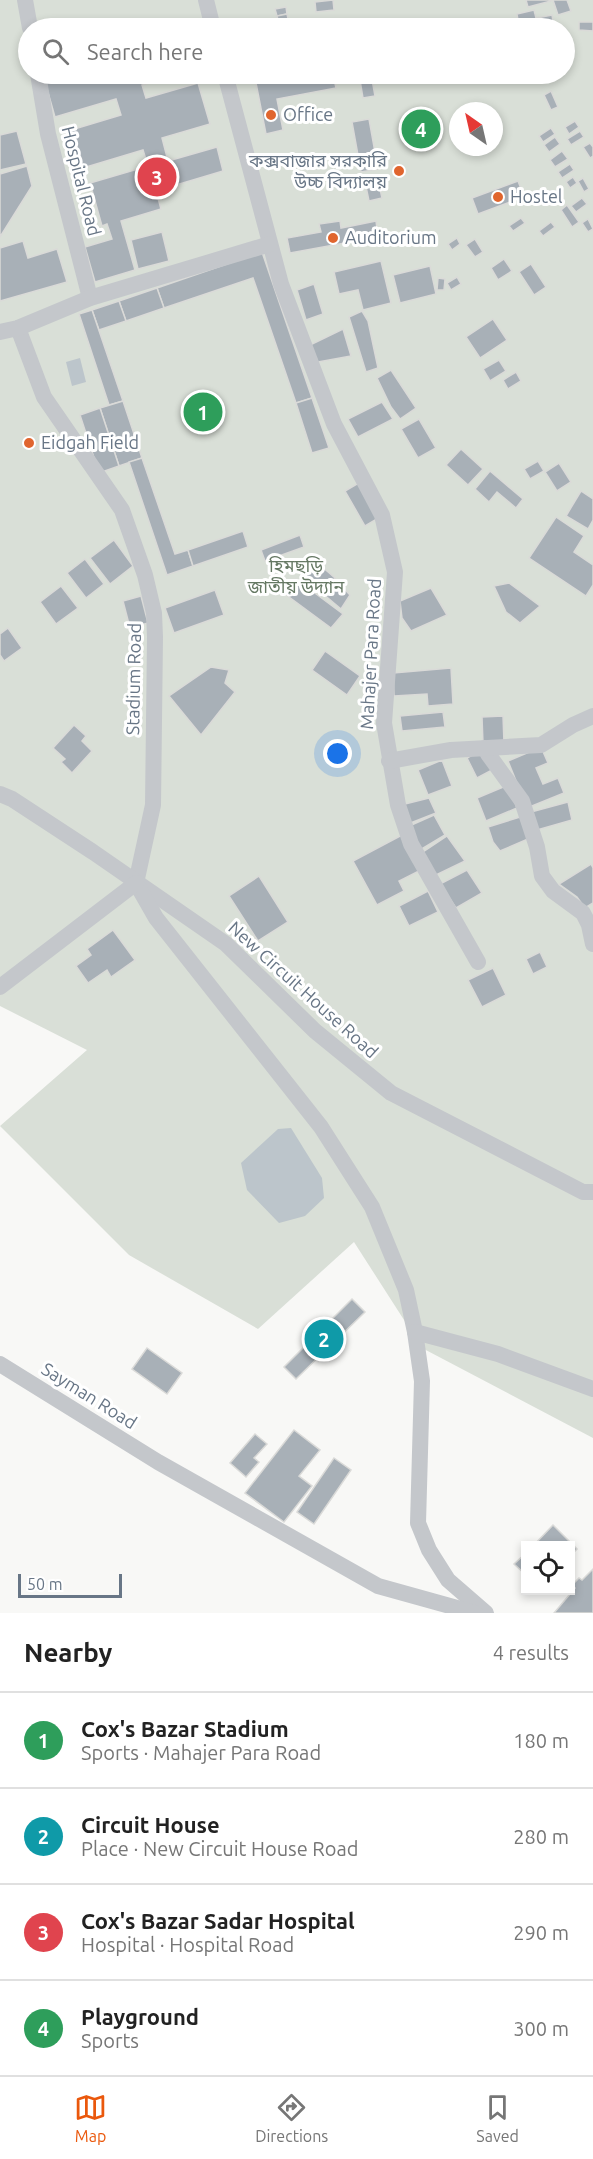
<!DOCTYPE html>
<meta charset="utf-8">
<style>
:root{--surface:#fff;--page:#f2f2f2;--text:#222;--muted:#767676;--line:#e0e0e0;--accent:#ea580c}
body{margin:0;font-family:Ubuntu,"Noto Sans Bengali",sans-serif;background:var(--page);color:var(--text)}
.controls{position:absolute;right:18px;bottom:18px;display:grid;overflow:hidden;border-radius:0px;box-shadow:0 3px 9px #0003}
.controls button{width:54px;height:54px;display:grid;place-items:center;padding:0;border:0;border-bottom:2px solid var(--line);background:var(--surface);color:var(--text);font:30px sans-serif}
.compass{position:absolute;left:449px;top:102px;width:54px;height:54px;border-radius:50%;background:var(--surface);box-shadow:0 3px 9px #0003;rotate:326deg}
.scale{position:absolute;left:18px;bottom:15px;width:104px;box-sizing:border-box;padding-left:6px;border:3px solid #687686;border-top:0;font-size:16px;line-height:21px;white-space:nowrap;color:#687686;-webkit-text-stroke:4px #fff;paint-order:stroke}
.you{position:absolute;left:338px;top:754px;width:21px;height:21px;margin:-15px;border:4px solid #fff;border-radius:50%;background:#1a73e8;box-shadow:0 0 0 9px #1a73e833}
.badge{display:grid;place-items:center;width:39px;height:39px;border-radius:50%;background:var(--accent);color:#fff;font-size:20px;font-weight:700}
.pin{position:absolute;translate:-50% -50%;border:3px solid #fff;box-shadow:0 2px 6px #0006}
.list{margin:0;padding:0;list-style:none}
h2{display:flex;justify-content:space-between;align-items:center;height:78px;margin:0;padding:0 24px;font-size:26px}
h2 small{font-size:20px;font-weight:400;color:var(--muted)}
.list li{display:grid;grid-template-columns:39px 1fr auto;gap:18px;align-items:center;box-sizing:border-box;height:96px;padding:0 24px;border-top:2px solid var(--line)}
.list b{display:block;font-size:22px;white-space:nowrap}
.list p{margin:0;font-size:20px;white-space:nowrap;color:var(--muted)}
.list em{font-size:20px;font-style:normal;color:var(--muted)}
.icon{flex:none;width:33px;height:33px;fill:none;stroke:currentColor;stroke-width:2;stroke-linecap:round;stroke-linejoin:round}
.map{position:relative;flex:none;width:593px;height:1613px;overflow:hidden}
.search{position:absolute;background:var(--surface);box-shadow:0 3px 9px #0003;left:18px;right:18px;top:18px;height:66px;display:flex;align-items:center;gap:15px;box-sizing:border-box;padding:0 21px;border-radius:33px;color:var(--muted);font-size:22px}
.sheet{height:462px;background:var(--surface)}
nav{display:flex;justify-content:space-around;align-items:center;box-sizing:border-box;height:84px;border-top:2px solid var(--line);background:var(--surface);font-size:16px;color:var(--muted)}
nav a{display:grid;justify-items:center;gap:3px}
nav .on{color:var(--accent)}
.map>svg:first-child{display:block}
</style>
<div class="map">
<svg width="593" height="1613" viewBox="0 0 593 1613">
<rect width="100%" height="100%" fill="#f8f8f6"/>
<path fill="#d9dfd7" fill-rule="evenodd" d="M0 0H593V1438L422 1348 354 1242 258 1329 129 1255 0 1126 87 1050 0 1006ZM28 28H564V74H28ZM458 111H494V147H458Z"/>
<g fill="#bcc5cb">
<path d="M80 358 86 382 72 386 66 362Z"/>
<path d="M291 1128 322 1178 324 1198 305 1216 279 1223 247 1190 241 1163 278 1129Z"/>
</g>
<g fill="#a8b0b7" stroke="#dadad8" stroke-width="1.5">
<path d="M333 0 334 10 316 12 315 2Z"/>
<path d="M526 0H551V1L528 7Z"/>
<path d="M553 0H567L571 11 558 15Z"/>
<path d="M286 7 287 14 277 16 275 9Z"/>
<path d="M534 10 537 22 519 26 517 14Z"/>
<path d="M287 14 290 28H280L277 16Z"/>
<path d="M552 15 554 28H539L537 18Z"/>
<path d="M579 22H593V31L579 30Z"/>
<path d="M47 74H180L142 85 146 98 198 83 210 124 162 138 168 161 217 147 223 171 156 191 161 209 121 221 135 270 95 282 85 247 112 239 107 224 102 226 90 183 148 166 143 150 83 168 71 130 121 115 116 99 55 117 43 75Z"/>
<path d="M310 74H333L336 88 277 99 283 130 266 134 256 83Z"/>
<path d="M359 74H371L375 96 363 98Z"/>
<path d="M551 91 558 107 551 110 544 95Z"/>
<path d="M369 119 378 169 361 172 352 122Z"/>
<path d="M575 121 579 127 569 134 565 127Z"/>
<path d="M551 128 555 134 543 142 539 136Z"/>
<path d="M17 131 26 164 0 170V135Z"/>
<path d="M580 131 584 137 571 145 567 139Z"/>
<path d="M555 137 560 144 549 152 544 145Z"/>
<path d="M590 143 593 147V156L590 158 583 147Z"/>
<path d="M562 151 568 159 555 167 550 160Z"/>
<path d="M570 164 574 170 562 178 558 172Z"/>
<path d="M27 166 32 186 0 237V174Z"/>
<path d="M573 177 577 183 570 188 566 182Z"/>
<path d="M583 178 589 189 584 192 578 181Z"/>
<path d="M378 180 382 198 369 201 365 182Z"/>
<path d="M518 181 524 197 478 214 472 198Z"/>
<path d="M582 198 587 204 576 212 571 206Z"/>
<path d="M567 205 579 222 572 227 561 210Z"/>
<path d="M521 218 525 223 513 231 509 226Z"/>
<path d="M588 219 593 229 588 232 582 223Z"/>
<path d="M340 221 341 228 376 221 378 237 290 253 287 238 321 232 319 224Z"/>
<path d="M551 222 555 227 543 236 539 231Z"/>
<path d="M162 232 169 261 138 269 131 240Z"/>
<path d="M457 238 460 244 452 250 448 244Z"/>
<path d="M475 239 483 252 475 257 466 245Z"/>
<path d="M23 241 28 258 57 249 67 282 0 301V248Z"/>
<path d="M262 252 312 398 296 403 253 278 164 308 157 288Z"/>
<path d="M504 259 512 271 498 280 491 268Z"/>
<path d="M381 261 391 303 363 310 358 290 339 294 334 272Z"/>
<path d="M531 264 546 287 534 295 519 272Z"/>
<path d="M430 266 436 294 400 303 393 275Z"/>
<path d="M457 277 461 284 451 290 447 283Z"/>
<path d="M438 278 445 279 444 290H437Z"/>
<path d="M314 284 323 314 306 320 297 290Z"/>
<path d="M157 288 164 308 126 321 119 301Z"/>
<path d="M119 301 126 321 99 330 92 310Z"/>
<path d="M92 310 123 401 109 405 79 314Z"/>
<path d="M362 311 368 321 378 368 366 372 349 317Z"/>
<path d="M493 319 507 340 480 358 466 337Z"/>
<path d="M343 329 351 356 318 362 310 345Z"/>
<path d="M499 360 506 371 490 381 483 369Z"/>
<path d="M391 370 416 408 400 419 391 407 377 378Z"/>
<path d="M516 372 521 381 508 389 503 380Z"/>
<path d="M312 398 329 448 312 453 296 403Z"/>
<path d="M123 401 142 458 119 466 100 408Z"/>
<path d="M382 402 393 419 358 437 348 419Z"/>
<path d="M100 408 119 466 99 473 80 415Z"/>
<path d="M419 419 436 448 418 458 401 429Z"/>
<path d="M461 449 483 469 468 485 446 465Z"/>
<path d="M142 458 175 554 188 550 193 566 167 575 129 462Z"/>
<path d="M538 461 544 471 530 479 524 469Z"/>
<path d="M559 463 571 482 557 491 545 472Z"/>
<path d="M490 471 523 499 516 508 497 492 489 502 475 489Z"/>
<path d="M362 481 382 516 365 526 345 491Z"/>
<path d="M581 491 593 499V520L588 529 566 516Z"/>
<path d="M556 517 584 536 574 552 593 565V585L586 596 529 558Z"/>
<path d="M243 531 248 547 193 566 188 550Z"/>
<path d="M300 535 304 547 265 561 261 550Z"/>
<path d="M114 540 133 566 110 584 90 558Z"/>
<path d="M85 559 104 584 86 598 67 573Z"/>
<path d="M320 565 335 578 321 591 305 578 312 567Z"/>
<path d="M296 579 343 614 331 628 285 594Z"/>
<path d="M335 579 350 595 341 609 322 593Z"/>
<path d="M509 583 540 606 520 623 506 612 494 586Z"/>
<path d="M61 586 78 608 56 624 40 602Z"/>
<path d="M431 588 447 615 411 631 402 618 400 601Z"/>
<path d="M215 590 224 615 174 633 165 608Z"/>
<path d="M141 596 148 623 130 628 123 601Z"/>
<path d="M8 628 22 648 4 661 0 655V634Z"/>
<path d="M325 651 360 676 347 695 312 670Z"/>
<path d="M211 667 229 670 225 683 235 692 201 735 169 696Z"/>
<path d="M451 668 453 704 428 706 427 694 394 696 393 673Z"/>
<path d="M443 712 445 727 402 731 400 716Z"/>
<path d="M503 716 504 743 483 744 482 717Z"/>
<path d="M74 725 86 736 82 741 92 751 72 773 61 762 65 759 53 748Z"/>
<path d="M541 747 548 763 536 768 543 784 558 778 564 793 527 808 508 761Z"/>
<path d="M483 749 494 769 477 778 467 758Z"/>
<path d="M442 760 452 786 428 795 418 770Z"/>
<path d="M508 785 517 808 486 821 477 798Z"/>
<path d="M429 798 436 813 408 824 401 805Z"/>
<path d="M568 802 572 820 537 830 531 812Z"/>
<path d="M434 815 445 835 420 850 407 827Z"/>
<path d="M520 817 528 839 500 851 493 842 488 827Z"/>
<path d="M402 835 421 870 399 881 404 891 377 905 353 861Z"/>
<path d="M447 836 465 861 436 875 420 854Z"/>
<path d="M591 864 593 868V903L585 908 577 897 559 884Z"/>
<path d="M467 870 482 893 456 908 440 884Z"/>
<path d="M259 876 288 922 258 941 229 896Z"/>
<path d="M428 891 438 912 409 926 399 906Z"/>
<path d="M113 930 135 960 111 977 107 970 88 983 76 966 91 955 87 949Z"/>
<path d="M540 952 547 967 533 974 526 959Z"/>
<path d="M493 968 506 995 482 1007 468 980Z"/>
<path d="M352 1299 365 1312 296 1379 284 1367Z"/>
<path d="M147 1348 182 1373 167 1394 132 1369Z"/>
<path d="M294 1430 320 1450 299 1476 312 1486 284 1522 245 1493Z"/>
<path d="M255 1434 267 1444 254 1458 259 1462 246 1477 230 1463Z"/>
<path d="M334 1458 351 1470 314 1524 297 1512Z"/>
<path d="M553 1525 577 1549 570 1556V1546H533Z"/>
<path d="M526 1553V1575L514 1564Z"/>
<path d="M593 1569V1613H554L575 1588 572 1585 579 1578 582 1580Z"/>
</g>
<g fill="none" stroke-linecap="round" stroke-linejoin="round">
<g stroke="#c4c7cb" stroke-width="16">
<path d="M25 0 30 28"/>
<path d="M206 0 213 28"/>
<path d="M38 74 48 134 90 298"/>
<path d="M225 74 281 284 334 424 382 515 395 572 384 723 398 805 411 844 478 962"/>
<path d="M18 328 44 397 122 510 145 575 154 613 155 637 153 805 136 883"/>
<path d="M0 332 18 328 90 298 270 244"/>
<path d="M485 748 488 754 522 801 537 847 542 876 553 891 583 913 589 925 593 944"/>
<path d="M389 761 451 750 541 745 573 725 593 716"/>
<path d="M0 794 12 799 93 852 226 944 315 1031 391 1093 583 1192H593"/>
<path d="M136 883 156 918 321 1127 372 1207 406 1290 415 1332 422 1381 418 1523 429 1550 448 1580 486 1613"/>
<path d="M0 987 136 883"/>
<path d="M415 1332 498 1354 593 1389"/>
<path d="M0 1364 158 1462 378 1586 475 1613"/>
</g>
</g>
<g fill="#e0652e" stroke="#fff" stroke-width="2">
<circle cx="271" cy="115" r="6"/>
<circle cx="399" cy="171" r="6"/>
<circle cx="498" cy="197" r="6"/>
<circle cx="333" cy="238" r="6"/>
<circle cx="29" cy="443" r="6"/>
</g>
<g text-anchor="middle" stroke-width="6" stroke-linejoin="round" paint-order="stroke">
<g font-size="18" fill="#687686" stroke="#fff" text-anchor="start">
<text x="283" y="121">Office</text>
<text x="387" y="167" text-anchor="end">কক্সবাজার সরকারি<tspan x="387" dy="21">উচ্চ বিদ্যালয়</tspan></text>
<text x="510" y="203">Hostel</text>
<text x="345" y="244">Auditorium</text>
<text x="41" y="449">Eidgah Field</text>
</g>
<g font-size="18" fill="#687686" stroke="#fff">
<text transform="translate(81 181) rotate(76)" y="6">Hospital Road</text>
<text transform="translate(371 654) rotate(-87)" y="6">Mahajer Para Road</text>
<text transform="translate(134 679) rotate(-89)" y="6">Stadium Road</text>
<text transform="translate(303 990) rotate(42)" y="6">New Circuit House Road</text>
<text transform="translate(89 1396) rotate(32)" y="6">Sayman Road</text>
</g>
<g font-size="18" fill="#657863" stroke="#fff">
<text x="296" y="572">হিমছড়ি<tspan x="296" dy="21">জাতীয় উদ্যান</tspan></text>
</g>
</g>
</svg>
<div class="controls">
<button><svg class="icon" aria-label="locate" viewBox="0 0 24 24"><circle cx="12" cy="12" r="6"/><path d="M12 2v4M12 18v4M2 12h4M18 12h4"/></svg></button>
</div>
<svg class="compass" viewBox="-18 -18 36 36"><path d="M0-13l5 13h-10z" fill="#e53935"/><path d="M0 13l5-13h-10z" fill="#767676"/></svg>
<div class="scale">50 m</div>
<div class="you"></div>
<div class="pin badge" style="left:203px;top:412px;background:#2e9e5b">1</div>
<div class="pin badge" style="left:324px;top:1339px;background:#0f9aa8">2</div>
<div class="pin badge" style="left:157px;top:177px;background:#e0444e">3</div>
<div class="pin badge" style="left:421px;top:129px;background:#2e9e5b">4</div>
<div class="search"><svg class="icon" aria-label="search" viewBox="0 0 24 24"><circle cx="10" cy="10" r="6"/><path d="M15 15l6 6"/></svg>Search here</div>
</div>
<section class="sheet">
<h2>Nearby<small>4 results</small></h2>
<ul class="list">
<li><span class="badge" style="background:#2e9e5b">1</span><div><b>Cox's Bazar Stadium</b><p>Sports · Mahajer Para Road</p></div><em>180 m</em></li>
<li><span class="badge" style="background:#0f9aa8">2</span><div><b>Circuit House</b><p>Place · New Circuit House Road</p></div><em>280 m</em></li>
<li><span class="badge" style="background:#e0444e">3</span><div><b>Cox's Bazar Sadar Hospital</b><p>Hospital · Hospital Road</p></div><em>290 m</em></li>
<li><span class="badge" style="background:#2e9e5b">4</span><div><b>Playground</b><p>Sports</p></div><em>300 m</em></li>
</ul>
</section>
<nav>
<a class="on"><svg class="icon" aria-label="map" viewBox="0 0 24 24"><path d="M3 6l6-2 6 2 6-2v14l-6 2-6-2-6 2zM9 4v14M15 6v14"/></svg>Map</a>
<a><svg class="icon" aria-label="directions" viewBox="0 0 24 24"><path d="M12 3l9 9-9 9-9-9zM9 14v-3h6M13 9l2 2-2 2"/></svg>Directions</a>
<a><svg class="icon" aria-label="saved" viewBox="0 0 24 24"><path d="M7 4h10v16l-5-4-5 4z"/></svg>Saved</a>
</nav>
